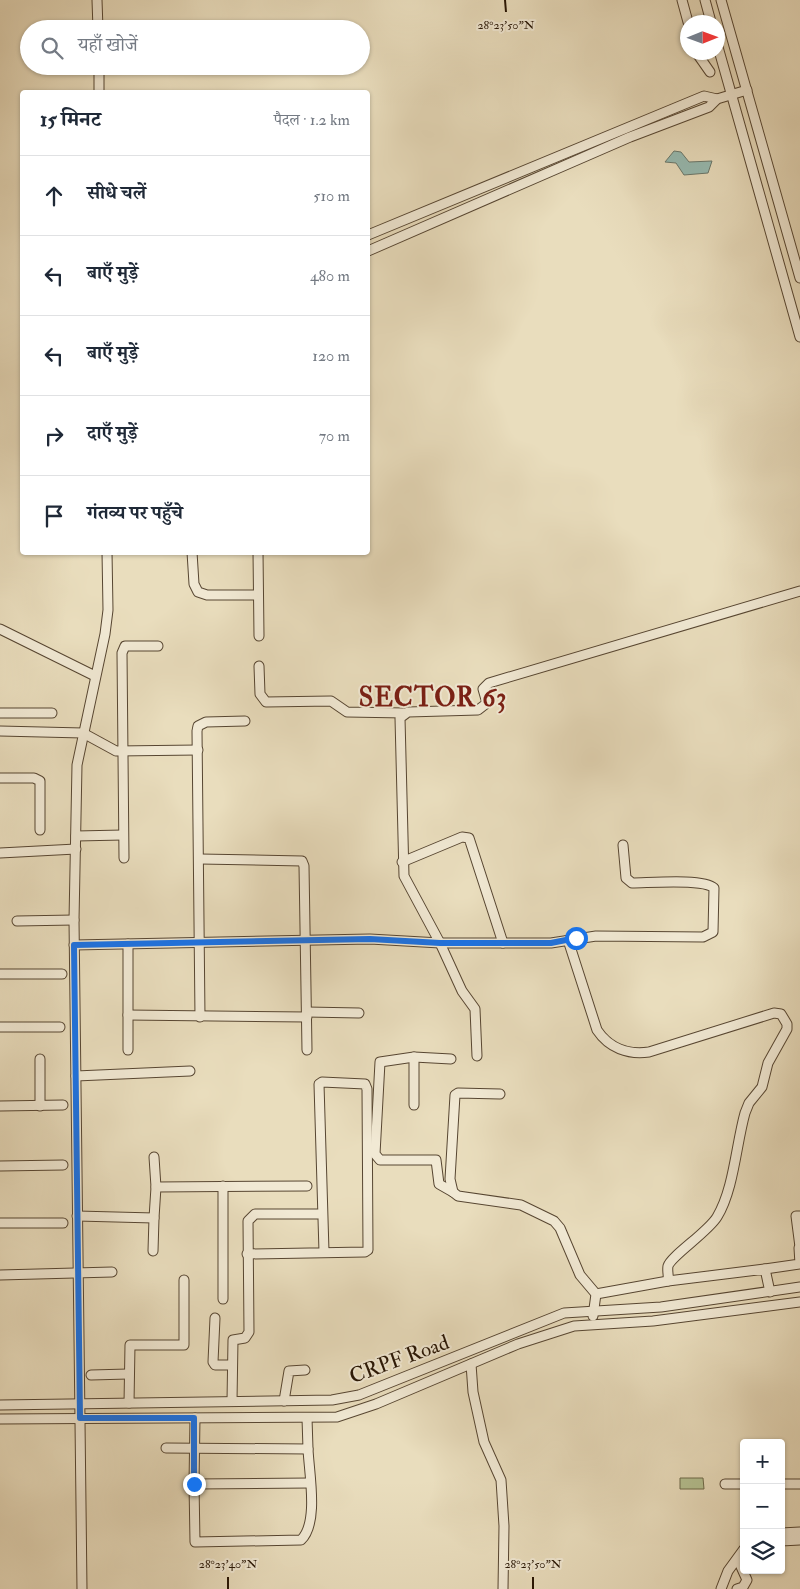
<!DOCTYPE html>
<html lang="hi">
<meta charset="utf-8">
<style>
:root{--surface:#fff;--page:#f6f6f7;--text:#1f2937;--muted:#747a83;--line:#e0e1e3}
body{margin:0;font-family:"IM FELL Double Pica","Noto Serif Devanagari",serif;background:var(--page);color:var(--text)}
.controls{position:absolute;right:15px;bottom:15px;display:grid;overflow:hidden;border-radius:5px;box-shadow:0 1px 4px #0004}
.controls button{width:45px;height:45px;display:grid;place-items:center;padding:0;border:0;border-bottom:1px solid var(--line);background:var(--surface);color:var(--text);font:25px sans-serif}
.compass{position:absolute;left:680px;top:15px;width:45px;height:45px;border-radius:50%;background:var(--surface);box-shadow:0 1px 4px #0004;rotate:89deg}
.stop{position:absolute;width:15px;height:15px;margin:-11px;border:4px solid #1a73e8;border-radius:50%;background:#fff}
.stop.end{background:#1a73e8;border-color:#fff;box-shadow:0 1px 5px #0008}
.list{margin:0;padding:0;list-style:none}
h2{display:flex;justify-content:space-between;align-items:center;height:65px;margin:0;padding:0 20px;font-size:21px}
h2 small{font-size:16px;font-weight:400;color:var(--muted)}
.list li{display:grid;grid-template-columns:32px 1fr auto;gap:15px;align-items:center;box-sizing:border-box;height:80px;padding:0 20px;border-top:1px solid var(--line)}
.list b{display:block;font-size:19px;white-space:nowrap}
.list em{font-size:16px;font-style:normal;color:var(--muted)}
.icon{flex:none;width:28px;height:28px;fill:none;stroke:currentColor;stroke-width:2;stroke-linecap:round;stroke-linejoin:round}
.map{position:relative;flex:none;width:800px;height:1589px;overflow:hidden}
.search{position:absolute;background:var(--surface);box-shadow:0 1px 4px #0004;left:20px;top:20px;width:350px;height:55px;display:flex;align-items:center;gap:12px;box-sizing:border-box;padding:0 18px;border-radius:28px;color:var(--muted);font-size:19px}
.panel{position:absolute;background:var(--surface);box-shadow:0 1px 4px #0004;left:20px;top:90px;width:350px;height:465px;border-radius:5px}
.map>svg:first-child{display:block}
</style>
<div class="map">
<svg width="800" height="1589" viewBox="0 0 800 1589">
<rect width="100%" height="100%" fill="#e9ddbd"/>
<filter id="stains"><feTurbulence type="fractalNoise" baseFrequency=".004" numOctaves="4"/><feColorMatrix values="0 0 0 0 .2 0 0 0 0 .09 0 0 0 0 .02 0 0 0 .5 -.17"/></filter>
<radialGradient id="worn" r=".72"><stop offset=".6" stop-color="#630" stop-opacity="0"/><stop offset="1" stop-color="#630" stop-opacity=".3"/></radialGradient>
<path fill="#b5c192" stroke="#6e6a4a" d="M680 1478H703L704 1489H680Z"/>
<path fill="#97bbb2" stroke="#6a786c" d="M674 151 681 152 689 162 712 161 708 173 684 175 676 163 665 162Z"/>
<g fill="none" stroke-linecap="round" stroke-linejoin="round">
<path stroke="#c2b598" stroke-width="9" stroke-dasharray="9 4.5" stroke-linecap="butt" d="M25 46 28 41"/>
<defs>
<g id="minor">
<path d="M97 0 98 29"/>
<path d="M682 0 688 22"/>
<path d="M705 0 711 22"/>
<path d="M721 0 800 278"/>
<path d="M718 47 800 337"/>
<path d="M696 52 710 72"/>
<path d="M99 92V66"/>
<path d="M368 235 704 96 717 99"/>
<path d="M368 251 630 137 709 107 717 99 747 90"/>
<path d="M192 552 194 584 198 592 207 595H258"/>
<path d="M258 552 259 636"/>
<path d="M0 629 95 676"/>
<path d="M259 666 260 694 266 702 331 701 347 712 405 713"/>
<path d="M0 713H52"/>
<path d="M0 731 83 733 116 751 198 750"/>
<path d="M0 778H34L40 781V830"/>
<path d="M76 836 123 835"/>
<path d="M0 853 76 849"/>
<path d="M124 858 122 653 125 646H158"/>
<path d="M200 859 302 861 304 866 307 1050"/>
<path d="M402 862 462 837 469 838 503 943"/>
<path d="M17 921 74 920"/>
<path d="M568 940 597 1030C609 1048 628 1055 649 1052L774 1013 781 1014 787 1024V1029L768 1063 762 1087 749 1103 745 1113C736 1145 734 1189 717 1217 708 1232 671 1256 668 1266 667 1271 669 1276 668 1281L765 1269 770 1292"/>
<path d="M128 944V1050"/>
<path d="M74 945 370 939 440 943H551L596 936 703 937 713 932 714 888C703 878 649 883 632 883L626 878 623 845"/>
<path d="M0 974H62"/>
<path d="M307 1012 359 1013"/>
<path d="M128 1015 307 1017"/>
<path d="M200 1017 197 731 198 726 206 722 245 721"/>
<path d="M0 1027H60"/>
<path d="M477 1056 475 1009 462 991 440 943 404 876 400 718 408 712 478 710 487 703 483 689 489 683 800 591"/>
<path d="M414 1057V1105"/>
<path d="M451 1059 414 1057 380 1062 375 1154 380 1160H436L439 1184 453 1192"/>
<path d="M76 1076 190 1071"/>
<path d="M500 1094 458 1093 455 1095 450 1179 453 1192 458 1196 521 1205 554 1221 560 1228 580 1275 596 1294 593 1316"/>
<path d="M0 1106 63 1105"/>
<path d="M40 1106V1059"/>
<path d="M154 1157 156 1187"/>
<path d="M0 1166 63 1165"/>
<path d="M77 1216 154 1218 156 1187 307 1186"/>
<path d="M800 1216H796L800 1247"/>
<path d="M0 1223H63"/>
<path d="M153 1251 154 1218"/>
<path d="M247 1254 365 1252 368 1250 367 1089 365 1084 322 1082 319 1084 324 1252"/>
<path d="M765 1269 800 1264 799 1248"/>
<path d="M0 1275 112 1272"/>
<path d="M596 1294 668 1281"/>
<path d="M223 1299V1186"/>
<path d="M215 1318 213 1362 215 1365H231"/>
<path d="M471 1364 473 1392 484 1442 501 1480 504 1526 503 1589"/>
<path d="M91 1375 128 1374"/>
<path d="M232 1401 233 1340 245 1338 249 1332 248 1221 255 1214H318"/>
<path d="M284 1401 289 1371 305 1370"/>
<path d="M129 1403 130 1345H184V1280"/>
<path d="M0 1405 332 1400 359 1395 564 1313 661 1307 800 1287"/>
<path d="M195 1418 194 1484 310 1483"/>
<path d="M0 1419 337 1417 376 1404 518 1344 574 1326 653 1321 800 1302"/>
<path d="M166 1448 308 1449 307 1418"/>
<path d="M194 1484 195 1542 301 1540C319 1523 309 1473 308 1449"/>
<path d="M725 1484H744"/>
<path d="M781 1484H800"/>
<path d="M781 1533 800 1532"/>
<path d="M781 1541 800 1540"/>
<path d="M82 1589 74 920 77 765 105 634 108 610 107 552"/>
<path d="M721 1589 728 1571 744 1549"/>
<path d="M737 1589 743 1587 747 1580 738 1560"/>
</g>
</defs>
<use href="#minor" stroke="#574632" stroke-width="11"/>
<use href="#minor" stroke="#f1e9d4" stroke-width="9"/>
</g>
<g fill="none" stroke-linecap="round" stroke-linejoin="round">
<path stroke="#1a73e8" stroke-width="6" d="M194 1484V1418H80L74 945 370 939 440 943H551L576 938"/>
</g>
<path fill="none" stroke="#261403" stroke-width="2" d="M505 0 506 12M228 1577V1589M533 1577V1589"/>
<g text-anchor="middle" stroke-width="4" stroke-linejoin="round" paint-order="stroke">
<g font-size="21" fill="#261403" stroke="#f1e9d4">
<text transform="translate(399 1359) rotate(-20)" y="7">CRPF Road</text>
</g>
<g font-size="26" font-weight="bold" letter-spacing="1" fill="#7a1f14" stroke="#f1e9d4">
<text x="433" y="706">SECTOR 63</text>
</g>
</g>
<g font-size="12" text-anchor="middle" fill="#261403" stroke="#f1e9d4" stroke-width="4" stroke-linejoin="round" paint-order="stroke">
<text x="506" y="29">28°23'50"N</text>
<text x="228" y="1568">28°23'40"N</text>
<text x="533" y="1568">28°23'50"N</text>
</g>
<rect width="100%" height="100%" filter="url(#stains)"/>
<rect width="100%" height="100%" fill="url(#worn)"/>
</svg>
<div class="controls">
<button>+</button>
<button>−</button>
<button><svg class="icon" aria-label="layers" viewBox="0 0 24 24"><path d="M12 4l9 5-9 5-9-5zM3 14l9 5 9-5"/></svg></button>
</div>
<svg class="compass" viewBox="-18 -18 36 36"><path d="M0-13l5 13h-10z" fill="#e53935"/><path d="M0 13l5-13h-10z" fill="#747a83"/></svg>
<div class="stop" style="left:576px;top:938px"></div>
<div class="stop end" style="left:194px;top:1484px"></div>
<div class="search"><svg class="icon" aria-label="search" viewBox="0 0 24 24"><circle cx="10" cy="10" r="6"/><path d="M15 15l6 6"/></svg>यहाँ खोजें</div>
<section class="panel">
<h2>15 मिनट<small>पैदल · 1.2 km</small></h2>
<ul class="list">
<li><svg class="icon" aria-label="ahead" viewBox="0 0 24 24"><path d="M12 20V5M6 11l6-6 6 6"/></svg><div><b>सीधे चलें</b></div><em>510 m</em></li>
<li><svg class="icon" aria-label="left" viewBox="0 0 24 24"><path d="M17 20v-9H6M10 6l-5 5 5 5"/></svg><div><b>बाएँ मुड़ें</b></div><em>480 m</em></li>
<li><svg class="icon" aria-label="left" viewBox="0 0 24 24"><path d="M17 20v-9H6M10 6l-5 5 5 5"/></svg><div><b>बाएँ मुड़ें</b></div><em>120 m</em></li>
<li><svg class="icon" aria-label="right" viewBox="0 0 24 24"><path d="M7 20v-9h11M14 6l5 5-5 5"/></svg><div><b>दाएँ मुड़ें</b></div><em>70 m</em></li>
<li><svg class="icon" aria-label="arrive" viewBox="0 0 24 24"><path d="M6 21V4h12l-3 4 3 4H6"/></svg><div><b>गंतव्य पर पहुँचे</b></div></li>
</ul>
</section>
</div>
